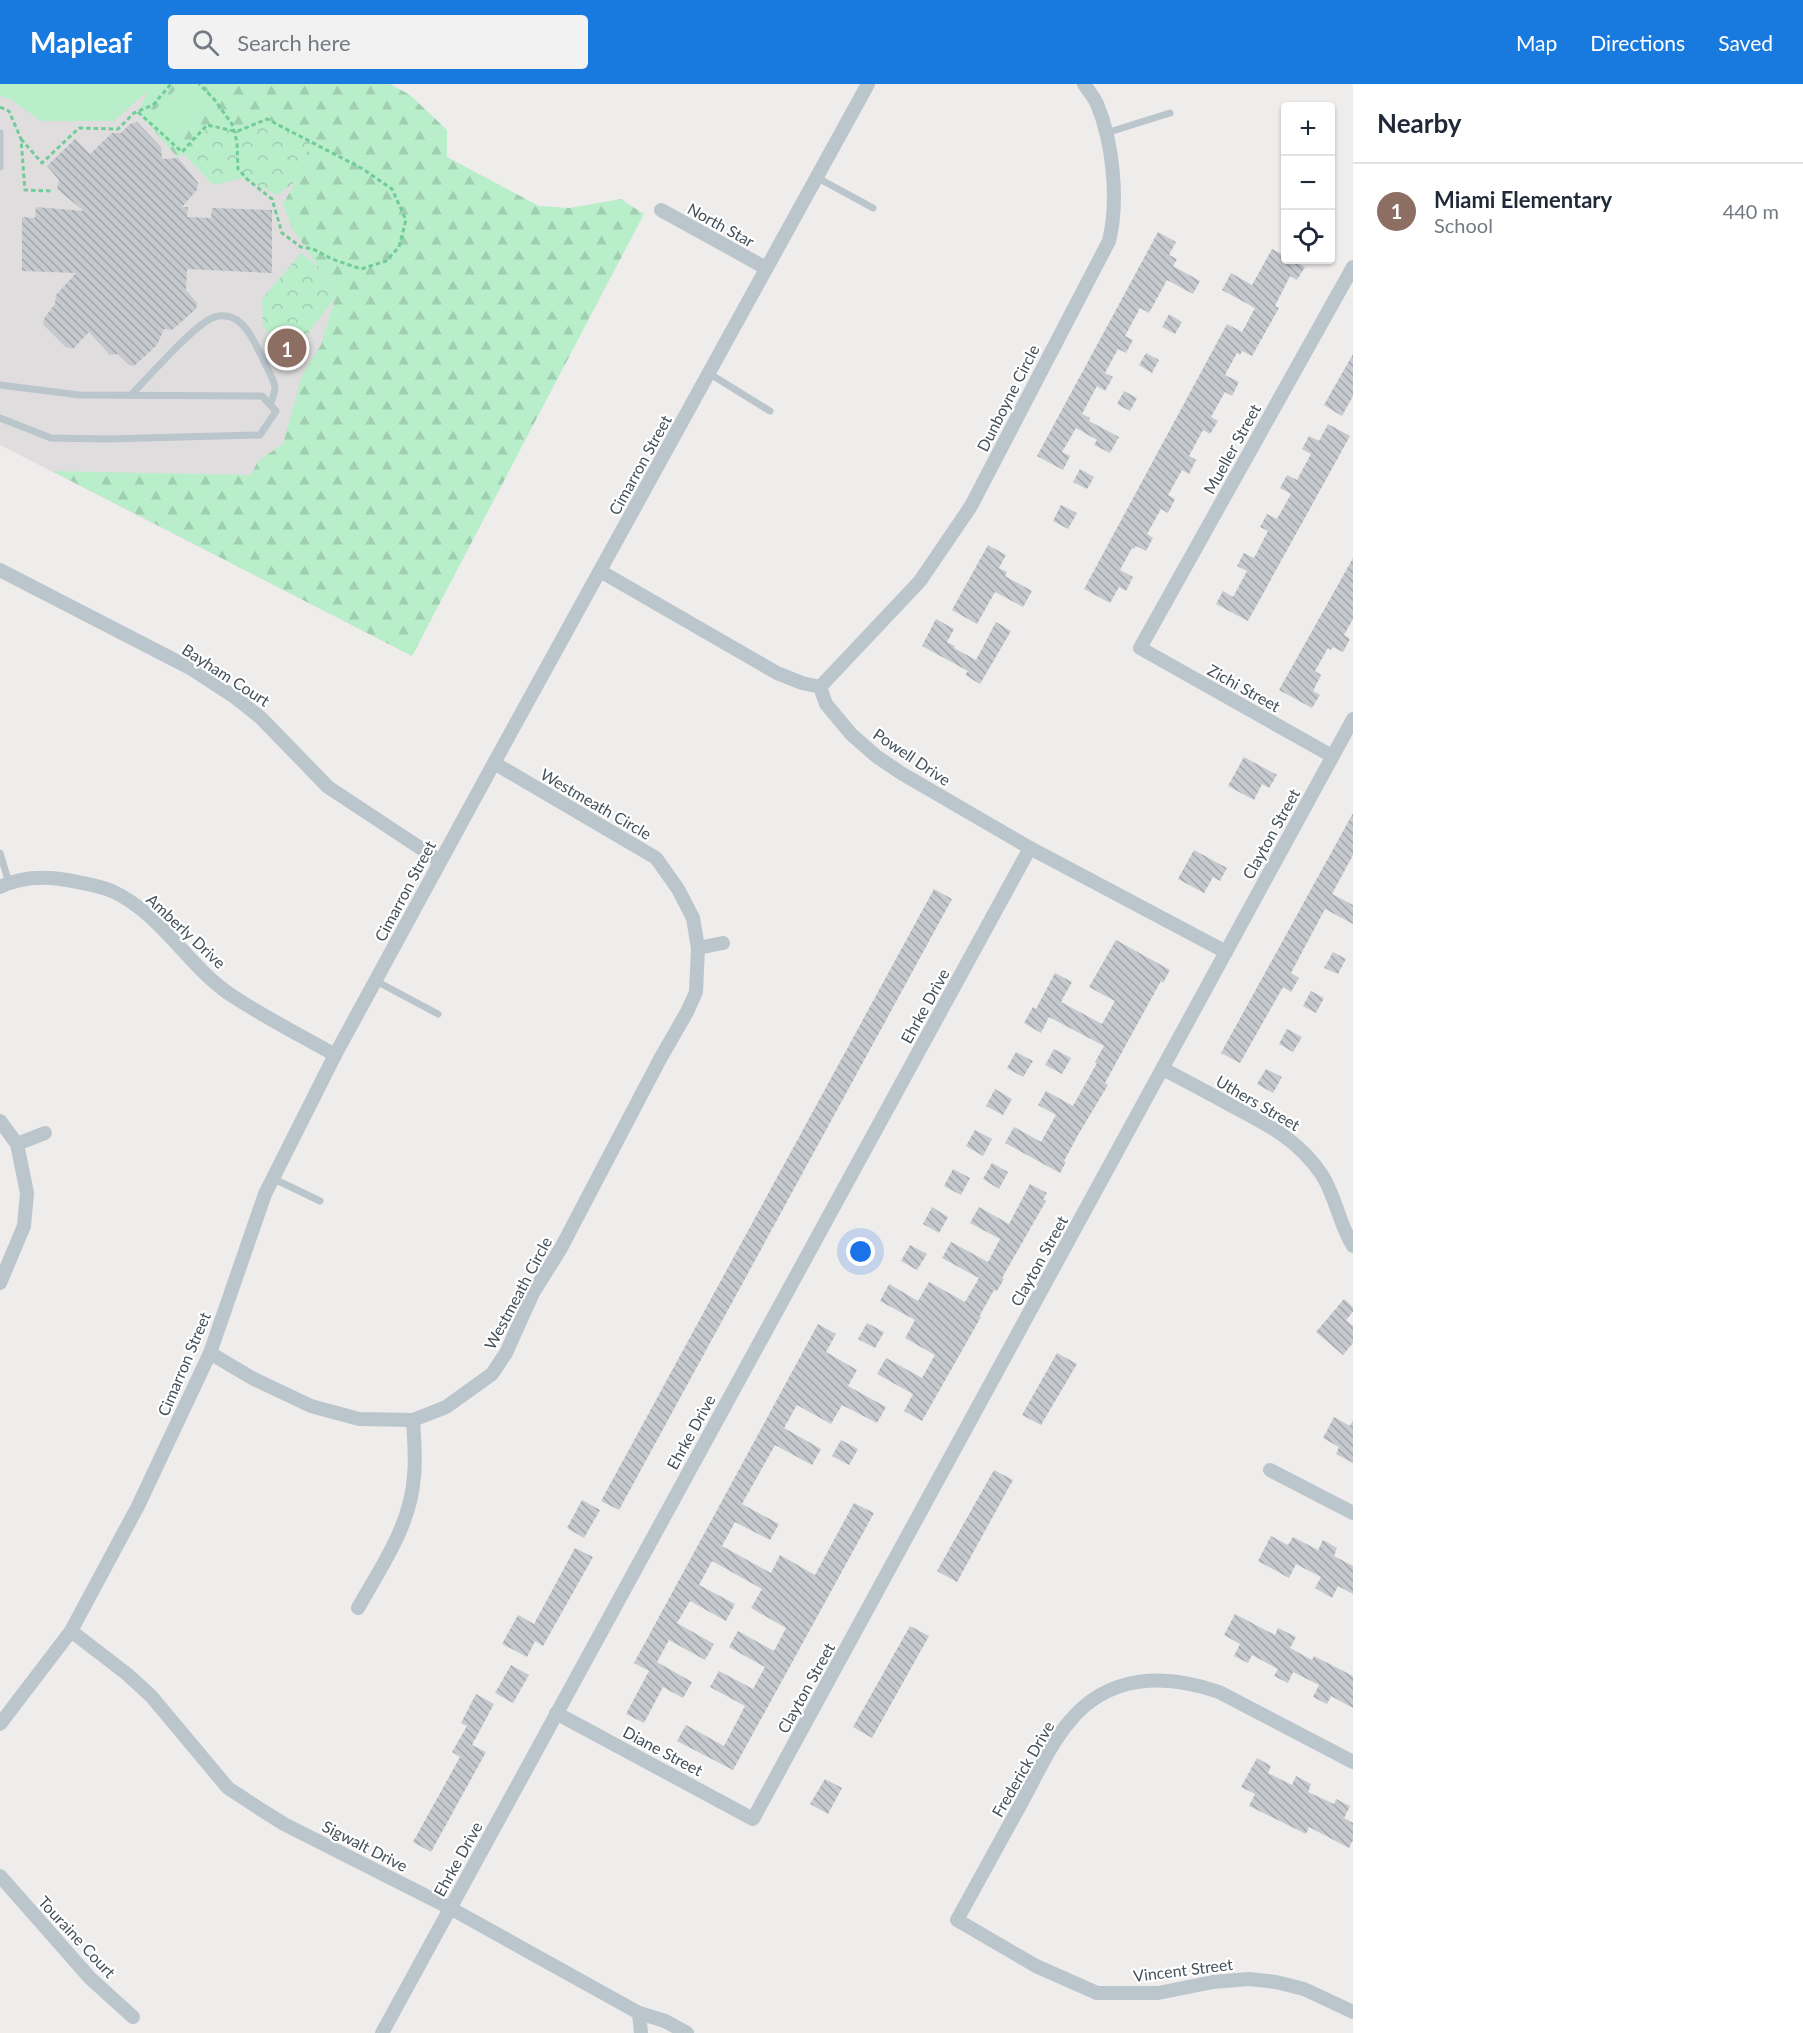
<!DOCTYPE html>
<meta charset="utf-8">
<style>
:root{--surface:#fff;--page:#f2f2f3;--text:#1f2937;--muted:#747a83;--line:#e0e1e3;--accent:#187ade}
body{margin:0;font-family:Lato,sans-serif;background:var(--page);color:var(--text)}
.controls{position:absolute;right:18px;top:18px;display:grid;overflow:hidden;border-radius:6px;box-shadow:0 2px 4px #0004}
.controls button{width:54px;height:54px;display:grid;place-items:center;padding:0;border:0;border-bottom:2px solid var(--line);background:var(--surface);color:var(--text);font:30px sans-serif}
.you{position:absolute;left:861px;top:1168px;width:21px;height:21px;margin:-15px;border:4px solid #fff;border-radius:50%;background:#1a73e8;box-shadow:0 0 0 9px #1a73e833}
.badge{display:grid;place-items:center;width:39px;height:39px;border-radius:50%;background:var(--accent);color:#fff;font-size:20px;font-weight:700}
.pin{position:absolute;translate:-50% -50%;border:3px solid #fff;box-shadow:0 2px 6px #0006}
.list{margin:0;padding:0;list-style:none}
h2{display:flex;justify-content:space-between;align-items:center;height:78px;margin:0;padding:0 24px;font-size:26px}
h2 small{font-size:20px;font-weight:400;color:var(--muted)}
.list li{display:grid;grid-template-columns:39px 1fr auto;gap:18px;align-items:center;box-sizing:border-box;height:96px;padding:0 24px;border-top:2px solid var(--line)}
.list b{display:block;font-size:22px;white-space:nowrap}
.list p{margin:0;font-size:20px;white-space:nowrap;color:var(--muted)}
.list em{font-size:20px;font-style:normal;color:var(--muted)}
.icon{flex:none;width:33px;height:33px;fill:none;stroke:currentColor;stroke-width:2;stroke-linecap:round;stroke-linejoin:round}
.map{position:relative;flex:none;width:1353px;height:1949px;overflow:hidden}
header{display:flex;align-items:center;gap:36px;box-sizing:border-box;height:84px;padding:0 30px;background:var(--accent);color:#fff}
header strong{font-size:28px}
nav{display:flex;gap:33px;margin-inline-start:auto;font-size:21px}
.search{width:420px;height:54px;background:var(--page);display:flex;align-items:center;gap:15px;box-sizing:border-box;padding:0 21px;border-radius:6px;color:var(--muted);font-size:22px}
main{display:flex}
aside{flex:1;background:var(--surface)}
.map>svg:first-child{display:block}
</style>
<header>
<strong>Mapleaf</strong>
<div class="search"><svg class="icon" aria-label="search" viewBox="0 0 24 24"><circle cx="10" cy="10" r="6"/><path d="M15 15l6 6"/></svg>Search here</div>
<nav><a>Map</a><a>Directions</a><a>Saved</a></nav>
</header>
<main>
<div class="map">
<svg width="1353" height="1949" viewBox="0 0 1353 1949">
<defs>
<pattern id="forest-firs" width="22" height="20" patternUnits="userSpaceOnUse" patternTransform="scale(1.5)"><rect width="22" height="20" fill="#b9eeca"/><path d="M5 1l3.5 6h-7zM16 11l3.5 6h-7z" fill="#a0ceb0"/></pattern>
<pattern id="park-crowns" width="20" height="18" patternUnits="userSpaceOnUse" patternTransform="scale(1.5)"><rect width="20" height="18" fill="#b9eeca"/><path d="M2 6a3 3 0 1 1 6 0M12 15a3 3 0 1 1 6 0" fill="none" stroke="#a0ceb0"/></pattern>
<pattern id="building-back-hatch" width="6" height="6" patternUnits="userSpaceOnUse" patternTransform="scale(1.5)"><rect width="6" height="6" fill="#c6cacf"/><path d="M-1 5l2 2M0 0l6 6M5-1l2 2" fill="none" stroke="#a3a6ab"/></pattern>
</defs>
<rect width="100%" height="100%" fill="#efecec"/>
<path fill="#e0ddde" d="M0 0H312L412 572 0 361Z"/>
<path fill="url(#forest-firs)" d="M151 0H390L410 11 447 46V73L539 122 569 124 621 115 644 130 412 572 52 387 251 391 258 377 283 360 302 291 321 261 335 214 319 183 292 144 283 120 296 97 267 35 238 47 207 41 178 74 138 28Z"/>
<g fill="url(#park-crowns)">
<path d="M267 35 311 58 296 97 277 111 243 94 213 101 182 68 207 41 238 47Z"/>
<path d="M301 169 319 183 335 214 291 271 263 243 262 215Z"/>
</g>
<g fill="#b9eeca">
<path d="M0 0H151L150 5 114 37H41L10 15 0 12Z"/>
<path d="M181 0H199L214 15 171 58 148 33Z"/>
</g>
<g fill="url(#building-back-hatch)">
<path d="M137 38 161 63 162 75 178 74 198 99 197 106 182 123H188L187 133 211 134 212 124 272 126V189L187 185 186 206 197 219 196 225 172 246 164 245 157 261 134 282 129 281 118 270 110 271 89 248 73 265 66 263 43 240 45 233 55 220 56 211 76 189 22 187V133L35 134 36 123 84 127 57 105 59 96 47 82 75 55 90 70 112 49H121L130 40Z"/>
<path d="M1158 148 1176 158 1169 171 1177 175 1173 182 1200 197 1193 210 1167 196 1149 229 1140 224 1125 252 1133 256 1126 269 1118 265 1105 289 1113 293 1105 307 1097 302 1082 330 1090 334 1089 337 1119 353 1110 369 1094 361 1097 356 1076 344 1062 368 1070 372 1063 386 1037 372Z"/>
<path d="M1272 165 1286 172V176H1292L1305 183 1297 196 1290 192 1275 222 1279 224 1252 272 1242 267 1240 271 1237 269 1225 291 1239 298 1232 312 1225 308 1211 333 1218 337 1210 350 1203 346 1189 372 1196 376 1189 390 1182 386 1168 411 1175 415 1168 429 1161 425 1147 450 1153 454 1146 467 1136 462 1134 465 1132 464 1120 486 1133 493 1126 507 1119 503 1110 519 1084 505 1227 240 1242 248 1255 224 1222 206 1231 189 1252 201Z"/>
<path d="M1169 230 1182 238 1175 250 1162 243Z"/>
<path d="M1146 269 1159 276 1152 289 1139 281Z"/>
<path d="M1353 270V312L1342 332 1324 321Z"/>
<path d="M1124 307 1137 314 1130 327 1117 320Z"/>
<path d="M1328 340 1350 352 1248 537 1216 520 1223 507 1233 513 1247 487 1237 482 1244 469 1254 474 1268 447 1260 443 1267 430 1277 435 1291 410 1280 404 1287 391 1297 396 1311 370 1302 365 1309 352 1319 357Z"/>
<path d="M1080 385 1094 393 1087 405 1073 398Z"/>
<path d="M1061 421 1077 429 1068 445 1053 437Z"/>
<path d="M988 461 1006 471 999 484 1007 488 1005 492 1032 507 1023 523 995 508 977 540 952 526Z"/>
<path d="M1353 474V535L1344 551 1350 555 1343 568 1333 563 1331 566 1328 564 1315 587 1321 591 1313 607 1320 611 1312 624 1279 606Z"/>
<path d="M936 535 954 545 947 558 955 562 954 564 976 576 996 538 1011 547 980 600 965 591 968 587 922 562Z"/>
<path d="M1244 673 1277 691 1269 704 1262 700 1254 716 1228 702Z"/>
<path d="M1353 729V771L1332 810 1353 821V840L1325 825 1291 889 1299 894 1291 908 1283 903 1240 979 1221 969Z"/>
<path d="M1194 766 1227 784 1220 797 1213 793 1204 809 1178 795Z"/>
<path d="M934 805 952 815 619 1426 601 1417Z"/>
<path d="M1116 856 1170 886 1163 899 1161 897 1105 999 1108 1001 1078 1051 1064 1077 1066 1078 1060 1089 1005 1059 1014 1043 1041 1058 1056 1031 1038 1021 1046 1007 1073 1022 1097 979 1095 978 1104 962 1049 933 1041 949 1024 939 1033 923 1036 925 1055 889 1072 898 1061 918 1102 940 1115 917 1089 903Z"/>
<path d="M1333 868 1346 875 1338 890 1324 884Z"/>
<path d="M1311 907 1324 914 1316 929 1303 922Z"/>
<path d="M1287 945 1302 953 1293 968 1279 960Z"/>
<path d="M1054 965 1071 974 1062 990 1045 981Z"/>
<path d="M1016 968 1033 977 1023 993 1007 984Z"/>
<path d="M1266 985 1282 993 1273 1009 1257 1000Z"/>
<path d="M995 1005 1012 1015 1003 1031 986 1022Z"/>
<path d="M975 1046 992 1055 983 1072 966 1062Z"/>
<path d="M992 1079 1008 1088 999 1105 983 1095Z"/>
<path d="M953 1085 970 1094 961 1111 944 1102Z"/>
<path d="M1030 1100 1047 1109 1043 1116 1046 1117 1002 1194 1004 1195 997 1207 994 1206 979 1233H981L922 1337 904 1327 913 1310 877 1290 886 1274 922 1294 935 1271 905 1254 915 1236 880 1217 889 1200 918 1217 929 1198 965 1218 979 1194 942 1174 951 1158 988 1178 1000 1155 970 1139 979 1123 1009 1140Z"/>
<path d="M932 1123 948 1133 939 1149 923 1140Z"/>
<path d="M910 1161 927 1170 917 1186 901 1177Z"/>
<path d="M1344 1215 1353 1223V1228L1346 1236 1353 1242V1259L1343 1271 1316 1248Z"/>
<path d="M867 1239 884 1248 875 1264 858 1255Z"/>
<path d="M818 1240 836 1250 826 1268 857 1286 848 1302 886 1323 877 1339 842 1321 831 1340 797 1321 784 1344 821 1365 812 1381 775 1361 742 1420 779 1440 770 1456 735 1438 722 1462 771 1489 780 1471 815 1491 854 1419 874 1429 733 1686 677 1657 686 1641 724 1662 745 1622 710 1603 719 1587 753 1605 765 1583 729 1563 738 1547 774 1567 786 1544 751 1524 762 1505 712 1477 699 1501 735 1520 726 1537 690 1517 677 1539 714 1560 705 1576 669 1556 657 1578 692 1598 683 1614 663 1603 644 1639 626 1630 649 1587 634 1579Z"/>
<path d="M1057 1269 1077 1280 1041 1341 1022 1331Z"/>
<path d="M1334 1333 1350 1342 1353 1336V1379L1336 1370 1339 1363 1323 1354Z"/>
<path d="M841 1356 858 1365 849 1381 832 1372Z"/>
<path d="M994 1386 1013 1396 957 1498 937 1487Z"/>
<path d="M582 1416 600 1426 584 1454 567 1444Z"/>
<path d="M1271 1452 1288 1461 1293 1453 1318 1466 1323 1456 1337 1464 1334 1472 1353 1482V1510L1338 1502 1332 1514 1315 1504 1321 1493 1296 1480 1289 1494 1258 1477Z"/>
<path d="M575 1464 593 1473 543 1562 535 1557 527 1573 502 1560 518 1531 534 1540Z"/>
<path d="M1235 1530 1275 1551 1278 1544 1296 1553 1290 1564 1312 1576 1314 1572 1353 1592V1624L1331 1612 1327 1620 1313 1613 1319 1601 1293 1588 1288 1599 1274 1592 1278 1585 1252 1571 1248 1579 1234 1572 1240 1560 1224 1551Z"/>
<path d="M910 1542 929 1552 872 1654 853 1643Z"/>
<path d="M511 1581 529 1591 513 1619 495 1609Z"/>
<path d="M476 1610 494 1620 472 1661 486 1668 431 1768 413 1758 460 1673 452 1668 467 1642 461 1639Z"/>
<path d="M1257 1674 1271 1682 1268 1689 1292 1701 1296 1692 1311 1700 1308 1708 1334 1720 1336 1715 1350 1722 1344 1734 1353 1739V1756L1349 1764 1309 1743 1306 1750 1249 1722 1255 1710 1241 1703Z"/>
<path d="M825 1695 842 1704 828 1730 810 1720Z"/>
</g>
<g fill="none" stroke-linecap="round" stroke-linejoin="round">
<g stroke="#71cc9a" stroke-width="3" stroke-dasharray="4.5 3" stroke-linecap="butt">
<path d="M0 23 9 27 21 55 25 106 52 107"/>
<path d="M138 28 182 68 207 41 234 47H238L267 35 363 85 392 105 406 136 399 163 386 177 361 185 332 175 313 165 301 163 282 149 272 115 248 96 238 85 237 58 232 40 214 15 199 0"/>
<path d="M21 55 42 79 79 44 118 45 134 29 153 21 171 0"/>
</g>
<g stroke="#bac5cc" stroke-width="7">
<path d="M0 49V83"/>
<path d="M1106 49 1170 29"/>
<path d="M816 93 873 124"/>
<path d="M710 290 770 327"/>
<path d="M0 301 79 311 262 312 276 327 260 351 107 355 51 354 0 334"/>
<path d="M131 311C146 296 197 237 215 233 236 227 248 245 256 261 260 270 274 295 275 303 275 308 272 316 270 321"/>
<path d="M0 769 9 799"/>
<path d="M376 897 438 930"/>
<path d="M272 1094 320 1117"/>
</g>
<g stroke="#bac5cc" stroke-width="14">
<path d="M661 126 766 184"/>
<path d="M0 486 190 584 236 614 261 634 328 703 440 777"/>
<path d="M600 487 777 589 802 599 820 603 826 620 851 650 876 672 901 689 1030 764 1226 868"/>
<path d="M820 603 920 497 971 422 1109 157C1119 117 1113 58 1097 20 1094 13 1088 6 1084 0"/>
<path d="M1332 672 1140 564 1353 183"/>
<path d="M494 679 656 774 678 805 693 834 698 864 723 859"/>
<path d="M0 803C20 793 45 792 67 796 82 799 98 801 112 807 160 829 186 879 228 909 262 932 300 951 335 971"/>
<path d="M1163 985C1186 997 1209 1009 1232 1022 1267 1040 1300 1057 1322 1091 1336 1113 1339 1140 1353 1162"/>
<path d="M0 1037 17 1060 27 1109 24 1142 0 1199"/>
<path d="M17 1060 45 1049"/>
<path d="M210 1269 252 1294 311 1322 359 1335 413 1336 446 1323 492 1290 506 1269 533 1209 561 1164 660 975 687 928 696 908 698 864"/>
<path d="M1270 1386 1353 1429"/>
<path d="M358 1524C381 1483 411 1441 414 1392 416 1374 414 1354 413 1336"/>
<path d="M71 1547 127 1590 151 1612 228 1704 257 1723 284 1740 450 1824 639 1929 665 1937 687 1949"/>
<path d="M556 1629 753 1735 1353 635"/>
<path d="M0 1640 71 1547 138 1422 210 1269 265 1110 335 971 494 679 868 0"/>
<path d="M1353 1678 1219 1608C1165 1589 1108 1590 1069 1638 1050 1661 1037 1690 1023 1716 1001 1756 979 1796 957 1836L1036 1882 1097 1909H1158L1213 1898 1249 1895 1276 1898 1304 1905 1353 1928"/>
<path d="M0 1792 90 1894 133 1933"/>
<path d="M639 1929 641 1949"/>
<path d="M382 1949 1030 764"/>
</g>
</g>
<g text-anchor="middle" stroke-width="4.5" stroke-linejoin="round" paint-order="stroke">
<g font-size="16" fill="#45515a" stroke="#fff">
<text transform="translate(721 141) rotate(29)" y="6">North Star</text>
<text transform="translate(1008 314) rotate(-63)" y="6">Dunboyne Circle</text>
<text transform="translate(1232 365) rotate(-61)" y="6">Mueller Street</text>
<text transform="translate(640 381) rotate(-61)" y="6">Cimarron Street</text>
<text transform="translate(226 591) rotate(33)" y="6">Bayham Court</text>
<text transform="translate(1244 604) rotate(29)" y="6">Zichi Street</text>
<text transform="translate(912 673) rotate(34)" y="6">Powell Drive</text>
<text transform="translate(596 720) rotate(30)" y="6">Westmeath Circle</text>
<text transform="translate(1271 750) rotate(-61)" y="6">Clayton Street</text>
<text transform="translate(405 807) rotate(-62)" y="6">Cimarron Street</text>
<text transform="translate(186 847) rotate(43)" y="6">Amberly Drive</text>
<text transform="translate(925 922) rotate(-61)" y="6">Ehrke Drive</text>
<text transform="translate(1258 1019) rotate(30)" y="6">Uthers Street</text>
<text transform="translate(1039 1177) rotate(-61)" y="6">Clayton Street</text>
<text transform="translate(518 1209) rotate(-62)" y="6">Westmeath Circle</text>
<text transform="translate(184 1280) rotate(-67)" y="6">Cimarron Street</text>
<text transform="translate(691 1348) rotate(-61)" y="6">Ehrke Drive</text>
<text transform="translate(806 1604) rotate(-61)" y="6">Clayton Street</text>
<text transform="translate(663 1667) rotate(28)" y="6">Diane Street</text>
<text transform="translate(1023 1685) rotate(-60)" y="6">Frederick Drive</text>
<text transform="translate(365 1762) rotate(27)" y="6">Sigwalt Drive</text>
<text transform="translate(458 1775) rotate(-61)" y="6">Ehrke Drive</text>
<text transform="translate(77 1853) rotate(47)" y="6">Touraine Court</text>
<text transform="translate(1183 1886) rotate(-7)" y="6">Vincent Street</text>
</g>
</g>
</svg>
<div class="controls">
<button>+</button>
<button>−</button>
<button><svg class="icon" aria-label="locate" viewBox="0 0 24 24"><circle cx="12" cy="12" r="6"/><path d="M12 2v4M12 18v4M2 12h4M18 12h4"/></svg></button>
</div>
<div class="you"></div>
<div class="pin badge" style="left:287px;top:264px;background:#8d6e63">1</div>
</div>
<aside>
<h2>Nearby<small></small></h2>
<ul class="list">
<li><span class="badge" style="background:#8d6e63">1</span><div><b>Miami Elementary</b><p>School</p></div><em>440 m</em></li>
</ul>
</aside>
</main>
